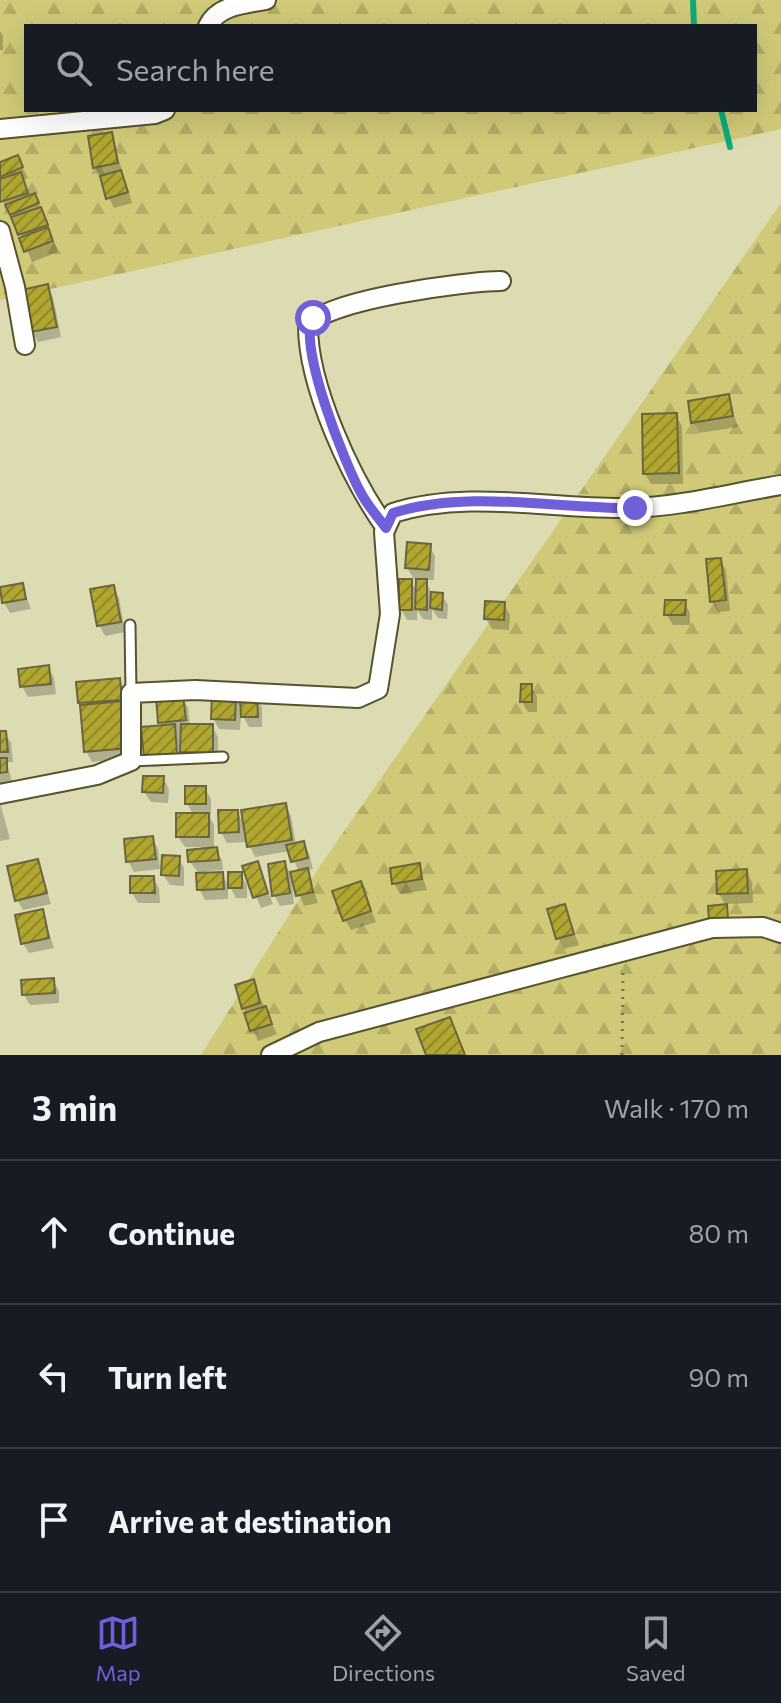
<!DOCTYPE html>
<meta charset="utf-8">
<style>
:root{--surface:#171b24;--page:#20242c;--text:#f1f3f6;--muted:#9ea1a6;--line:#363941;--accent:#6f60da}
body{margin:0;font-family:Commissioner,sans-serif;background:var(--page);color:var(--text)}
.stop{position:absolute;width:24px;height:24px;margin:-18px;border:6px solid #6f60da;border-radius:50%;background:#fff}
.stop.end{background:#6f60da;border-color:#fff;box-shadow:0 2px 8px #0008}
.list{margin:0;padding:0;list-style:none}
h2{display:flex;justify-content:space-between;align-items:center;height:104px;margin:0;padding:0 32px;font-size:34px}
h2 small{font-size:26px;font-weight:400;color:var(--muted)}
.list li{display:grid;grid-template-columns:52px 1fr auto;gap:24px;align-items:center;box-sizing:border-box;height:144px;padding:0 32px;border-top:2px solid var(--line)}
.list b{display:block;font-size:30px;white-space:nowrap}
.list em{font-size:26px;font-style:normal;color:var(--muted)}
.icon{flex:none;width:44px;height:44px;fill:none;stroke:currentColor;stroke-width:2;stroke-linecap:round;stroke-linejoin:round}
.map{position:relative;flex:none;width:781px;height:1055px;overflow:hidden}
.search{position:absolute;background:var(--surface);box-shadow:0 8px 32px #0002;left:24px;right:24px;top:24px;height:88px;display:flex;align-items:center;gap:20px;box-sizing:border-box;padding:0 28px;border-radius:0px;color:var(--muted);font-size:30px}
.sheet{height:536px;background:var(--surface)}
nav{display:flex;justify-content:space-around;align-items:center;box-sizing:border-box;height:112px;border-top:2px solid var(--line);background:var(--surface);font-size:22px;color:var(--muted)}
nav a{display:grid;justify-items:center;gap:4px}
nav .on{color:var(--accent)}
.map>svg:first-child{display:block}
</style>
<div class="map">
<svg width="781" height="1055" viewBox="0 0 781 1055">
<defs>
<pattern id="forest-firs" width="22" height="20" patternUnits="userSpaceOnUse" patternTransform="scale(2)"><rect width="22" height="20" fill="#d0c977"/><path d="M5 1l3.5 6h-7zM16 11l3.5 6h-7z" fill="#b2ac66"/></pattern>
<pattern id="building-hatch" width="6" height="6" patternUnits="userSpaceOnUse" patternTransform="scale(2)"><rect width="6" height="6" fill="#b1a72e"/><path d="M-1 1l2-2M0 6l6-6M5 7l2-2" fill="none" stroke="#8f8726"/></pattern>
</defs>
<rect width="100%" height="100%" fill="#dddbb1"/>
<g fill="url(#forest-firs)" fill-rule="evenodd">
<path d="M0 0H781V129L0 300ZM26 26H755V110H26Z"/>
<path d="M781 203V1055H201L320 866Z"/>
</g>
<g fill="#0003">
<path d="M0 31 3 36V50H0Z"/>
<path d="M111 134 132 203 114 208 95 167Z"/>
<path d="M17 157 28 178 24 180 30 197 34 195 40 206 58 252 32 262 15 220 0 197V164Z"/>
<path d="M47 286 53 297 61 337 38 342 32 331Z"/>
<path d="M728 397 738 427 699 433 693 423Z"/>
<path d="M676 416 682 426 683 484H651L645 474Z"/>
<path d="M429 546 435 556 434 580H425L432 594 442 595 448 605 447 619 438 618 432 609V620L423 619 417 610V620H407L401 609 411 581 417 592 418 579H414L407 568Z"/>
<path d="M720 560 726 570 730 611 718 612 712 601Z"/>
<path d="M22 585 31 609 10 613 4 603Z"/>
<path d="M113 587 119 598 125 632 105 636 99 625Z"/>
<path d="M684 602 690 613V625H673L666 614Z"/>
<path d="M504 604 510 615 509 630 492 629 486 619Z"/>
<path d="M48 667 54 678 56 694 28 697 22 686Z"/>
<path d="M119 680 125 691 133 758 92 762 86 751 80 703Z"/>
<path d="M531 686 537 697V712H528L522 702Z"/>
<path d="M235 696 243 710 256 698 262 708V727H249L241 712 240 730 219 729 213 718Z"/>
<path d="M182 697 188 708 190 726H212L218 737V763L189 762 181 748 182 764 152 767 146 756 162 727 160 722Z"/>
<path d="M0 733H5L11 743 13 762H7L12 782 0 783Z"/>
<path d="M163 778 169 789 168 803 151 802 144 792Z"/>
<path d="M205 788 211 799V814H208L214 825V849L222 860 223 870 207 871V875L222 874 228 885V899L205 900 199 889 198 872 190 862 202 847H185L178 837 194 815 187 804Z"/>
<path d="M0 803 10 839 0 841Z"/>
<path d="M285 805 291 816 296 845 303 843 309 854 313 869 307 870 318 903 304 906 295 883H292L294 904 280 906 274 895 284 863 291 874 299 872 290 851 255 857 248 842 227 843 221 832 237 812 245 826Z"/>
<path d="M152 838 158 849 160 869 134 872 128 861Z"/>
<path d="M178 857 184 868V886L170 885 163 875Z"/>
<path d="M37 861 51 904 23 910 17 900Z"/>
<path d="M257 863 273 904 261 908 244 867Z"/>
<path d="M419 866 427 890 400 894 394 883Z"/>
<path d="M746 871 752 882 753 903 725 904 719 894Z"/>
<path d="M241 874 247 885V898H236L230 887Z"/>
<path d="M153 878 159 888 160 903H138L132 893Z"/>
<path d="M360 883 376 922 351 930 345 920Z"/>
<path d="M564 906 579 945 564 949 558 938Z"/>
<path d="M42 912 54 948 29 953 23 943Z"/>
<path d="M53 980 59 991V1003L30 1005 24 995Z"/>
<path d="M253 982 277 1034 258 1041 244 1008Z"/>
</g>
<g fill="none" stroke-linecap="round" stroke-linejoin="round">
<g stroke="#0caa7b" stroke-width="6">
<path d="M693 0 694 26"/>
<path d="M721 110 730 147"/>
</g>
</g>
<g fill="url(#building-hatch)" stroke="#696640" stroke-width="2">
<path d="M112 132 118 163 93 168 88 136Z"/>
<path d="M18 155 23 167 0 177V162Z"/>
<path d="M121 170 128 192 106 199 100 176Z"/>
<path d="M21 172 28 193 0 202V179Z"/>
<path d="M35 193 39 203 10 215 5 205Z"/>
<path d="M41 207 48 225 18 235 11 217Z"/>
<path d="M48 227 53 241 24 252 19 238Z"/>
<path d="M48 284 57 327 30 332 22 290Z"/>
<path d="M729 394 733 416 691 423 688 401Z"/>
<path d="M677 413 679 473 643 474 642 414Z"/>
<path d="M407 542 431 544 429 570 405 568Z"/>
<path d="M721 558 726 600 710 602 706 559Z"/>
<rect x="399" y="579" width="13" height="31"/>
<path d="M416 579H427V610L415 609Z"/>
<path d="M23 583 26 599 2 603 0 587Z"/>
<path d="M114 585 121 622 97 626 90 589Z"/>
<path d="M431 592 443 593 442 610 430 608Z"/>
<path d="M665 600H686L685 615H664Z"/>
<path d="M485 601 505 602 504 620 484 619Z"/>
<path d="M49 665 51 684 20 687 18 669Z"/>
<path d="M120 678 122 700 78 703 76 682Z"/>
<path d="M521 684H532V702H520Z"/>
<path d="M212 693 236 694 235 720 211 719Z"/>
<path d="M183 695 186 720 158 723 156 697Z"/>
<path d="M240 696H257L258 717H241Z"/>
<path d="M125 701 129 748 84 752 80 705Z"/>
<path d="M175 724 177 754 144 757 141 727Z"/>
<path d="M181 724H213V753L180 752Z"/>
<path d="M0 731H6L8 752H0Z"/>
<path d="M0 758H7V772L0 773Z"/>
<path d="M143 776H164L163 793 142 792Z"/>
<rect x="185" y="786" width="21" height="18"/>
<path d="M286 803 292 840 247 847 241 810Z"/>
<path d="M218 810H238L239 832 219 833Z"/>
<rect x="176" y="813" width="33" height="24"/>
<path d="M153 836 156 859 126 862 124 839Z"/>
<path d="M304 841 308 858 291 862 286 845Z"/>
<path d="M217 847 219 860 188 862 187 850Z"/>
<path d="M162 855 180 856 179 876 161 875Z"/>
<path d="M38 859 47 893 15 901 7 866Z"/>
<path d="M258 861 268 893 253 898 242 866Z"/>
<path d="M285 861 290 893 272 896 268 864Z"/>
<path d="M420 863 422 879 392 884 390 868Z"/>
<path d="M308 868 313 892 296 896 290 872Z"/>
<path d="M747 869 748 893 717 894 716 871Z"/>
<path d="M223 872 224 889 197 890 196 873Z"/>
<rect x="228" y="872" width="14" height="16"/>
<path d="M130 876H154L155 893H130Z"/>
<path d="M361 881 371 911 343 921 332 891Z"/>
<path d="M565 904 574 934 556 939 547 909Z"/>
<path d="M727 904 728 919 709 920 708 906Z"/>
<path d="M43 909 49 938 21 944 15 915Z"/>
<path d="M54 978 55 993 22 995 21 980Z"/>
<path d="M254 979 260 1003 242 1009 235 985Z"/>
<path d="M266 1006 272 1024 250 1031 244 1013Z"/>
<path d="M450 1017 465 1055H426L416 1029Z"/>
</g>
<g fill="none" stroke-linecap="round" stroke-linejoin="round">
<defs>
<g id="service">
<path d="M130 625 131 693"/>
<path d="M131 761 223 757"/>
</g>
<g id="minor">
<path d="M208 26C218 5 245 4 266 0"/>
<path d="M0 129 155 114 165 110"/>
<path d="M0 231 15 287 25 345"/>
<path d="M386 528C351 479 308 386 308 326 323 300 468 281 501 281"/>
<path d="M0 794 97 775 131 761V693L195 690 358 698 378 689 390 614 384 532 393 513C468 489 553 510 630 508 680 507 732 493 781 485"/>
<path d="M271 1055 319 1032 712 928 763 927 781 933"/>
</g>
</defs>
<use href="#service" stroke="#56532d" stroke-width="13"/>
<use href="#minor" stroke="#56532d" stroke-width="22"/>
<path stroke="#767458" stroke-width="3" stroke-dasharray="2 6" stroke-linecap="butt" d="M622 1055 623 971"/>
<use href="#service" stroke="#fff" stroke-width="9"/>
<use href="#minor" stroke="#fff" stroke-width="18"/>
</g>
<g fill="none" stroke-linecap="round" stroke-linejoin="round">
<path stroke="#6f60da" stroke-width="10" d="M313 318C297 344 345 464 361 493 367 505 378 517 386 528L393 513C469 489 557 509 635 508"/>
</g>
</svg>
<div class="stop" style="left:313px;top:318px"></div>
<div class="stop end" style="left:635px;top:508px"></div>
<div class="search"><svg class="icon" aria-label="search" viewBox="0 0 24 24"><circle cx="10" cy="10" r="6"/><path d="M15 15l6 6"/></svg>Search here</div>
</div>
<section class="sheet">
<h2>3 min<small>Walk · 170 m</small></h2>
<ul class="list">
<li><svg class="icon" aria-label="ahead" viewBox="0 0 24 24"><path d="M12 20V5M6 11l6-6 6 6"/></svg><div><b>Continue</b></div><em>80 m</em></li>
<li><svg class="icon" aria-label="left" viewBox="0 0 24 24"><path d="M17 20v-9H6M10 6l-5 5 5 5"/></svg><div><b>Turn left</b></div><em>90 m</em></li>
<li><svg class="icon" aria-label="arrive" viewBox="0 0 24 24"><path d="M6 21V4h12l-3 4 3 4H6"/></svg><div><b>Arrive at destination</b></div></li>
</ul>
</section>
<nav>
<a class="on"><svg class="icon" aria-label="map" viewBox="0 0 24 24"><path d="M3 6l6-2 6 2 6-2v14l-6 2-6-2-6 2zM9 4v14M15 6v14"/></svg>Map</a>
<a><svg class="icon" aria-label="directions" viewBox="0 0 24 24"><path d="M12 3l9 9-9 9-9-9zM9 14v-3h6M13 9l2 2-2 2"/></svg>Directions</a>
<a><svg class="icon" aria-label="saved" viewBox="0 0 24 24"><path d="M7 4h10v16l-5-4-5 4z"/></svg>Saved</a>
</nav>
